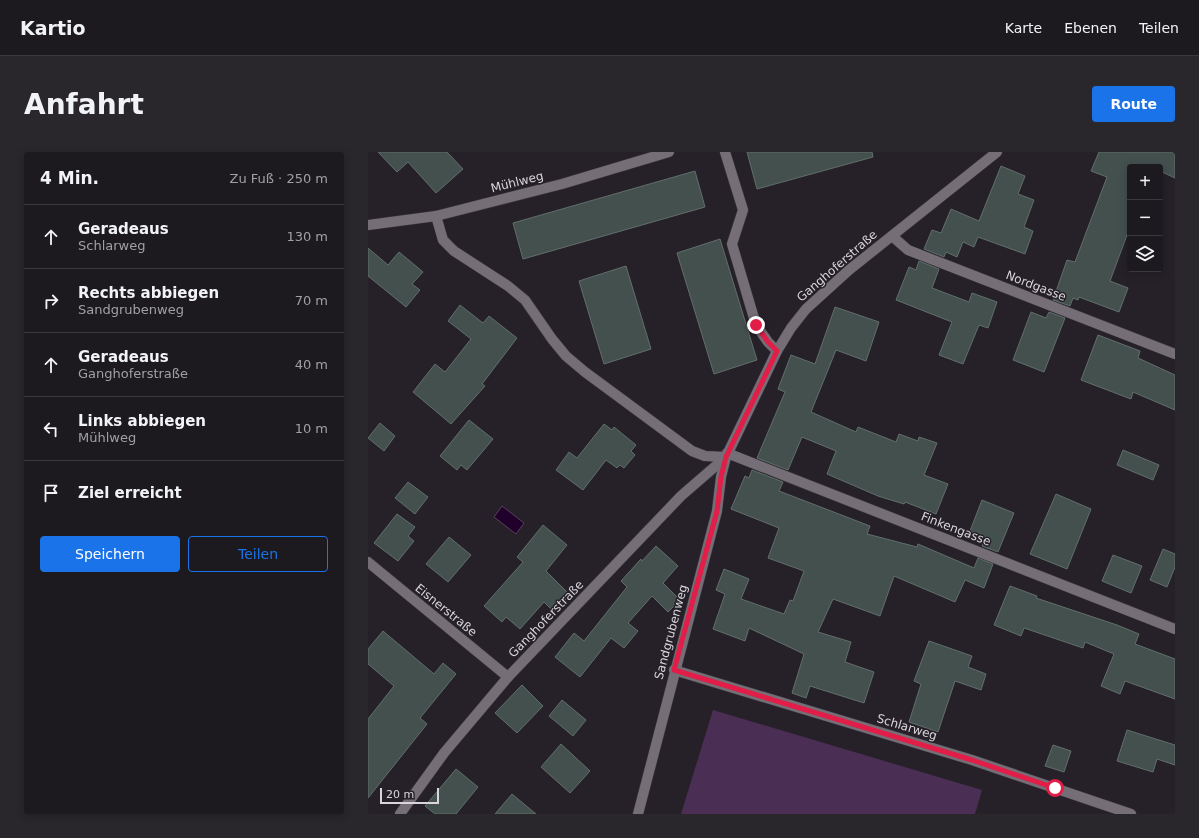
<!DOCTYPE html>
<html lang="de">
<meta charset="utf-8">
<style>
:root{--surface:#1c191f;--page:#29262c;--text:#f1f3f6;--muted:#a0a0a4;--line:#3a383d;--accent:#1a73e8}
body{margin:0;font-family:"DejaVu Sans",sans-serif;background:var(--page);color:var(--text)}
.controls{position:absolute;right:12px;top:12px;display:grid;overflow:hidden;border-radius:4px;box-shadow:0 2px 10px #0003}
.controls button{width:36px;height:36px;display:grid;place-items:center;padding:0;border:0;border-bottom:1px solid var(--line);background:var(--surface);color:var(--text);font:20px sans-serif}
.scale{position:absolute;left:12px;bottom:10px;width:59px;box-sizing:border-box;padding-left:4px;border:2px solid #d9d5db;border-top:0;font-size:11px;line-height:14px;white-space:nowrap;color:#d9d5db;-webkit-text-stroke:3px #262129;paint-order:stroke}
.stop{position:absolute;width:12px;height:12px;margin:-9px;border:3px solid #e11d48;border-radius:50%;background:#fff}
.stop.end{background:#e11d48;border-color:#fff;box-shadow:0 1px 4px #0008}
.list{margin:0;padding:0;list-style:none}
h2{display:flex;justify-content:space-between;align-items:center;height:52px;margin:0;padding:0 16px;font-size:17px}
h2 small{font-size:13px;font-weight:400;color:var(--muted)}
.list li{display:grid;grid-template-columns:26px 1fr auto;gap:12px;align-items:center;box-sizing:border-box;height:64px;padding:0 16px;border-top:1px solid var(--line)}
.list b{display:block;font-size:15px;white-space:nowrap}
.list p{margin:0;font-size:13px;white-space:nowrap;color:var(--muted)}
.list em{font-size:13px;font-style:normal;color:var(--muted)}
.actions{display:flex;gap:8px;padding:12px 16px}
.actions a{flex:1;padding:9px 0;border:1px solid var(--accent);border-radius:4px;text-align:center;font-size:14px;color:var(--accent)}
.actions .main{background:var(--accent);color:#fff}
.icon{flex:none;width:22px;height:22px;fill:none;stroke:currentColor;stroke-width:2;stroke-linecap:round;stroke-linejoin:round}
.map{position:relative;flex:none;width:807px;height:662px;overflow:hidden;border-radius:4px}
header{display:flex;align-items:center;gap:24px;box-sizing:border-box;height:56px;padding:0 20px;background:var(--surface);border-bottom:1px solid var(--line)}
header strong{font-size:19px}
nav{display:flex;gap:22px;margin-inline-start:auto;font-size:14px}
.intro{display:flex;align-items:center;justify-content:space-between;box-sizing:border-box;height:96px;padding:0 24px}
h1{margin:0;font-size:28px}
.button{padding:10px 18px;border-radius:4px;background:var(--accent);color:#fff;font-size:14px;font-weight:700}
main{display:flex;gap:24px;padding:0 24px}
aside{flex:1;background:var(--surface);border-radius:4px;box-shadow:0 2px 10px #0003}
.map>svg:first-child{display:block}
</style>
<header>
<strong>Kartio</strong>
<nav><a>Karte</a><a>Ebenen</a><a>Teilen</a></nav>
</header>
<div class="intro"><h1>Anfahrt</h1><a class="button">Route</a></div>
<main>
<aside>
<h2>4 Min.<small>Zu Fuß · 250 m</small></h2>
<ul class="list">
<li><svg class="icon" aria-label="ahead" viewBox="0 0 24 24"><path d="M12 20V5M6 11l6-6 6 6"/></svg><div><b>Geradeaus</b><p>Schlarweg</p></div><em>130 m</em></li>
<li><svg class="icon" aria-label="right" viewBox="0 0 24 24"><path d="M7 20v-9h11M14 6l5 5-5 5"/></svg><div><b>Rechts abbiegen</b><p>Sandgrubenweg</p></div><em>70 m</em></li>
<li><svg class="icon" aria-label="ahead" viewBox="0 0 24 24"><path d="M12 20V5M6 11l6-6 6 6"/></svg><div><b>Geradeaus</b><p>Ganghoferstraße</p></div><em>40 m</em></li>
<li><svg class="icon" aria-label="left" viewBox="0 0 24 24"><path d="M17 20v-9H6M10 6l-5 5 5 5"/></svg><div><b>Links abbiegen</b><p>Mühlweg</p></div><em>10 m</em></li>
<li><svg class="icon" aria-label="arrive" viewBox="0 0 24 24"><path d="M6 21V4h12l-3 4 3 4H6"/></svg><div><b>Ziel erreicht</b></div></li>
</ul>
<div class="actions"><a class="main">Speichern</a><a>Teilen</a></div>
</aside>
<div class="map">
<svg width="807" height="662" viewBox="0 0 807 662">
<rect width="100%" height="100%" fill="#262129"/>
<path fill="#4a2e54" d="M345 558 614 638 607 662H313Z"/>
<path fill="#20002b" stroke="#584060" d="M134 354 156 371 148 382 126 365Z"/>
<g fill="#43504d" stroke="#616f6b">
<path d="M10 0H79L95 17 68 41 40 10 29 20Z"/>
<path d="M379 0H504L505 5 389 37Z"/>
<path d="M731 0H807V26L792 19V15H762V75L742 129 760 136 751 160 711 145 710 148 705 146 702 154 685 148 699 108 707 110 739 25 723 19Z"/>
<path d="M633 14 657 24 650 42 666 48 656 75 665 79 657 102 610 85 606 95 595 90 589 105 578 100 576 105 556 97 564 78 573 81 583 57 611 69Z"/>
<path d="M327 19 337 55 155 107 145 71Z"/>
<path d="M352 87 389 208 346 222 309 101Z"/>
<path d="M0 96 20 113 31 100 55 120 44 132 52 138 38 155 0 124Z"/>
<path d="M551 109 571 117 564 136 601 150 604 141 629 150 620 176 611 173 595 212 571 203 584 170 528 148 541 115 548 118Z"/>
<path d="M258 114 283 197 236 212 211 129Z"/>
<path d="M92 153 115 171 121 164 149 186 114 232 117 234 83 272 45 240 67 212 77 220 103 187 80 169Z"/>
<path d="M467 155 511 170 498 209 468 198 443 260 488 280 490 275 528 290 531 282 550 289 551 285 569 291 556 323 580 332 568 362 537 350 536 352 510 344 459 322 468 299 434 285 420 318 389 306 417 240 410 237 423 203 447 212Z"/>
<path d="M663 160 678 166 681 160 697 166 676 220 645 208Z"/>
<path d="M730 183 772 199 770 206 807 223V258L765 240 763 247 713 228Z"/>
<path d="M101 268 125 287 99 318 93 313 89 318 72 304Z"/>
<path d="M12 271 27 284 16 299 0 286Z"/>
<path d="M236 272 244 278 246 275 268 293 263 299 267 303 256 316 252 313 249 316 238 308 215 338 188 318 201 300 209 306Z"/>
<path d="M755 298 791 313 785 328 749 313Z"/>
<path d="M384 318 415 330 411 339 502 374 499 382 549 395 550 392 606 416 610 406 625 412 616 436 597 428 587 450 526 424 512 464 465 447 450 480 483 490 477 510 506 520 496 551 442 534 438 546 424 541 436 502 381 476 377 489 345 477 357 442 348 438 356 417 381 427 373 447 416 462 422 448 425 449 436 419 400 406 411 376 363 357 377 324 381 326Z"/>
<path d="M40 330 60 345 47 362 27 346Z"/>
<path d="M688 342 723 357 699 417 662 402Z"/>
<path d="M614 348 646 361 630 400 614 394 618 385 602 379Z"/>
<path d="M29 362 47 375 40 384 46 389 30 409 6 391Z"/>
<path d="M175 373 199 393 178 419 202 443 186 460 176 450 152 477 138 465 134 470 116 454 155 410 149 405Z"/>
<path d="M81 385 103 403 80 430 58 412Z"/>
<path d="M288 394 310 414 295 431 312 448 300 460 284 444 260 471 270 479 256 496 243 486 212 525 187 505 206 481 216 489 259 435 253 429 273 407 274 409Z"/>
<path d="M795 397 807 402V415L799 435 782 428Z"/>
<path d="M745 403 774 414 763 441 734 429Z"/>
<path d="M642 434 669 444 668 446 749 473 771 482 767 492 807 507V547L757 529 752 542 733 534 746 502 717 490 715 496 656 476 653 484 626 473Z"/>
<path d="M15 479 66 522 75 511 88 522 52 566 59 572 0 646V567L26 534 0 512V497Z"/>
<path d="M561 489 604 504 600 515 618 522 613 538 587 529 570 580 541 570 553 532 546 529Z"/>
<path d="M154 533 175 554 149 581 127 561Z"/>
<path d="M194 548 218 568 205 584 181 564Z"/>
<path d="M759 578 807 593V613L789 607 785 620 749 609Z"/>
<path d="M193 592 222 619 202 641 173 615Z"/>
<path d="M685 593 703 599 696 620 677 614Z"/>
<path d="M88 617 110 635 88 662H67L57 654Z"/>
<path d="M144 642 168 662H127Z"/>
</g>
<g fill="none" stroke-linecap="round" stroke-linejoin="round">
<defs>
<g id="minor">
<path d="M357 0 375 58 364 92 388 173 400 190 409 199"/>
<path d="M68 64 75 88 86 99 140 134 157 148 184 187 198 204 217 220 324 299 337 304 358 305 353 325 349 359 270 662"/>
<path d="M0 73 68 64 194 32 301 0"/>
<path d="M524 84 540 98 807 202"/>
<path d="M359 301 807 477"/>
<path d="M0 410 140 525"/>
<path d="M306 518 604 608 763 662"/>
<path d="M32 662 76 601 140 525 313 344 358 305 409 199 423 176 438 157 481 118 629 0"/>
</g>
</defs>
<use href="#minor" stroke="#3f3b41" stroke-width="11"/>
<use href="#minor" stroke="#756e77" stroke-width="10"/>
</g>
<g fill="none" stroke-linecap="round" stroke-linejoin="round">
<path stroke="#e11d48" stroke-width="5" d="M388 173 400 190 409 199 358 305 353 325 349 359 306 518 604 608 687 636"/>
</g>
<g text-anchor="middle" stroke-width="3" stroke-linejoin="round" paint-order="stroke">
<g font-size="12" fill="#d9d5db" stroke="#262129">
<text transform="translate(149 30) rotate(-14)" y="4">Mühlweg</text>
<text transform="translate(469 114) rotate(-41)" y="4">Ganghoferstraße</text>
<text transform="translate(668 134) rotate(21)" y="4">Nordgasse</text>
<text transform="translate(588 377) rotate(21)" y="4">Finkengasse</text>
<text transform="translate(78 458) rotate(39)" y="4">Eisnerstraße</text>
<text transform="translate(178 467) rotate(-46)" y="4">Ganghoferstraße</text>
<text transform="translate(303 480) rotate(-75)" y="4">Sandgrubenweg</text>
<text transform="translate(539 575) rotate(17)" y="4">Schlarweg</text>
</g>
</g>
</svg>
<div class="controls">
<button>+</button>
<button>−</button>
<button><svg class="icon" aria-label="layers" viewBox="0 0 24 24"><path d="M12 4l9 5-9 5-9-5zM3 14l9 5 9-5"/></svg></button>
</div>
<div class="scale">20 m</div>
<div class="stop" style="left:687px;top:636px"></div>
<div class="stop end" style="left:388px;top:173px"></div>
</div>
</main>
